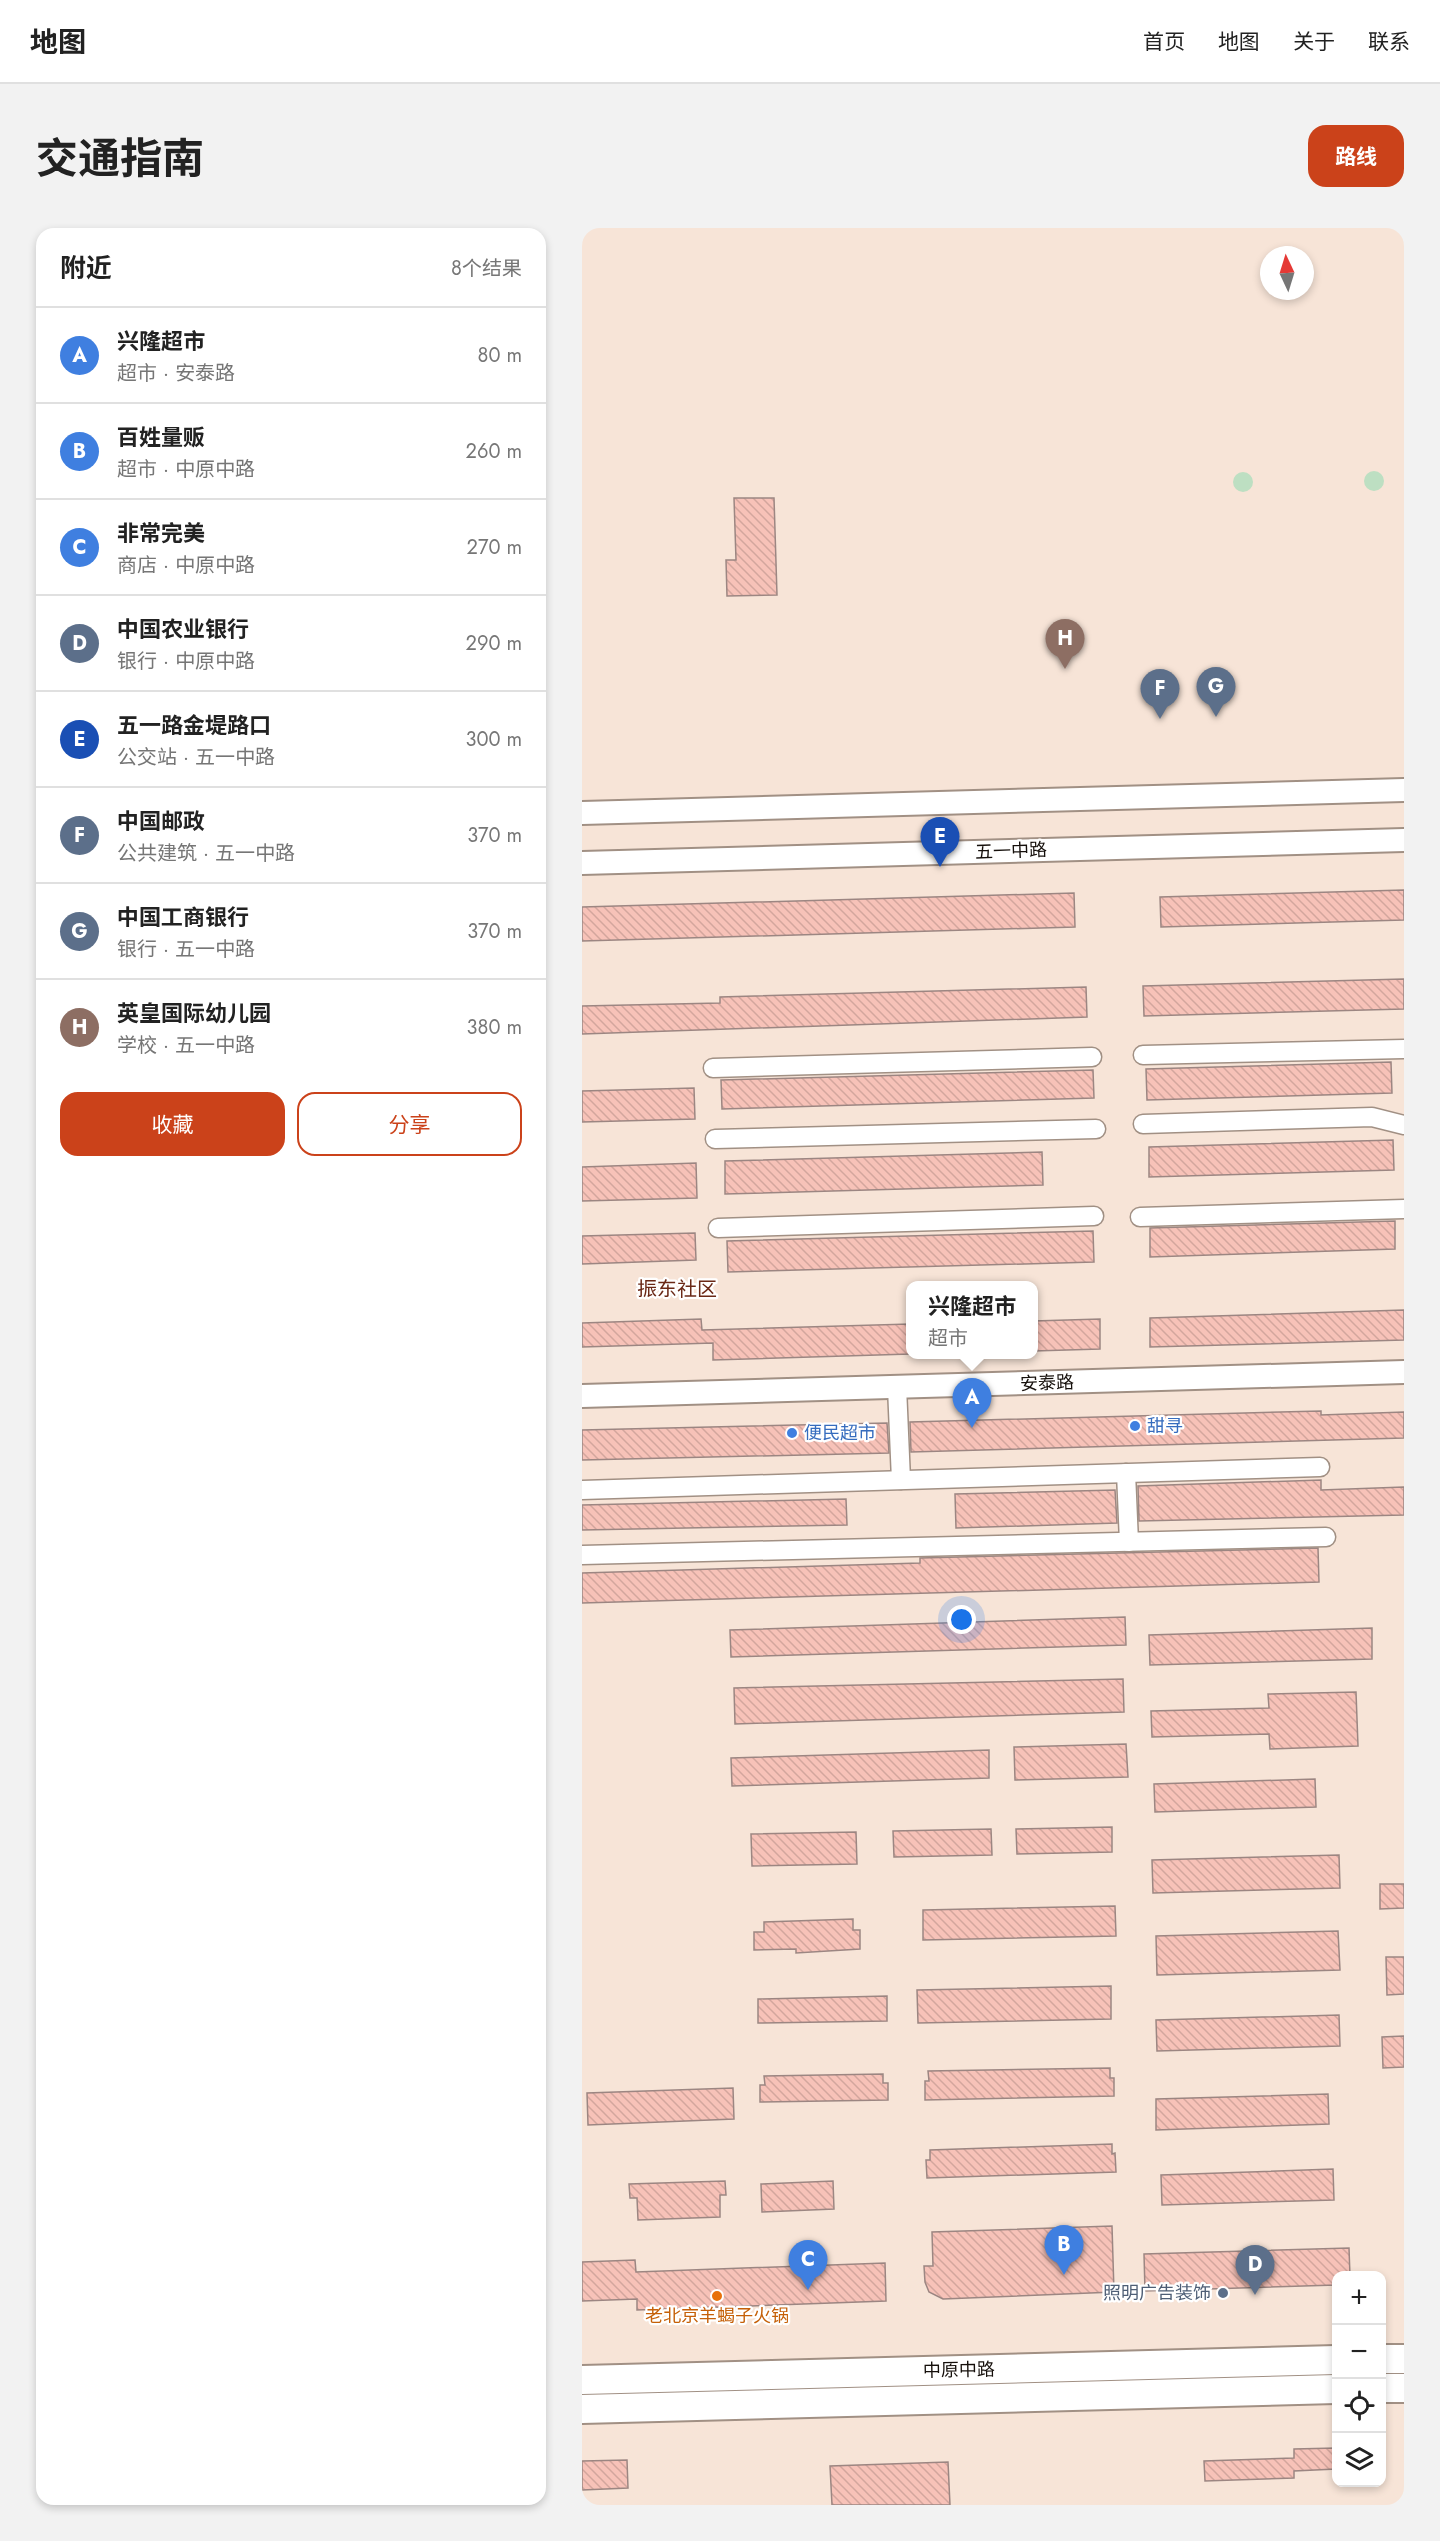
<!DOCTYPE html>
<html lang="zh">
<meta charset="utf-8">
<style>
:root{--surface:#fff;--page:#f2f2f2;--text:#222;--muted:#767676;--line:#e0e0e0;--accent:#cb421a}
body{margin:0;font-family:Jost,"Noto Sans SC",sans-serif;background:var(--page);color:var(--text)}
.controls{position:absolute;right:18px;bottom:18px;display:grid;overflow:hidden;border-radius:12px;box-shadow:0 3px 9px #0003}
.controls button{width:54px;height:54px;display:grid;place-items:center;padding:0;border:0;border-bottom:2px solid var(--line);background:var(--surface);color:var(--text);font:30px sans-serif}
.compass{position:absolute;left:678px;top:18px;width:54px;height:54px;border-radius:50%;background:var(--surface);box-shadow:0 3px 9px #0003;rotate:356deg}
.you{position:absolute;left:380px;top:1392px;width:21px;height:21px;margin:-15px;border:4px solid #fff;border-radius:50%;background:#1a73e8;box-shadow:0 0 0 9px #1a73e833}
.badge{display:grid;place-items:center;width:39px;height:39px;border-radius:50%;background:var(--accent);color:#fff;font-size:20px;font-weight:700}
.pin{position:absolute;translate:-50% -50px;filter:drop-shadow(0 2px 3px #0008)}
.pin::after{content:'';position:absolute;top:32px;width:21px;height:18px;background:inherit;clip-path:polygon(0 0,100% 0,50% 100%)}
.popup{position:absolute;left:324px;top:1053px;width:132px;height:78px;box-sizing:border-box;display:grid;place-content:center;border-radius:12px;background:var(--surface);filter:drop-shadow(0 2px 4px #0005);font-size:20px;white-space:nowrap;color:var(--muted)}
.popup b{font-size:22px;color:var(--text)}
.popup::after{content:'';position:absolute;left:50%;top:100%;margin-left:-12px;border:12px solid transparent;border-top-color:var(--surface)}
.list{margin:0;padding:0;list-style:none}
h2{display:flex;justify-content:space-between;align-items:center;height:78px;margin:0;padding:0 24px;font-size:26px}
h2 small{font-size:20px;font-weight:400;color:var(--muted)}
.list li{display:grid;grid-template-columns:39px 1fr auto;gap:18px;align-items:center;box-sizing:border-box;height:96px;padding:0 24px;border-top:2px solid var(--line)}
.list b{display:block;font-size:22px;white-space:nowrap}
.list p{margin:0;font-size:20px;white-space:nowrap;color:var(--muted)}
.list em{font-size:20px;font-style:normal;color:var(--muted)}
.actions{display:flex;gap:12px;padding:18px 24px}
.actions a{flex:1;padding:14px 0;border:2px solid var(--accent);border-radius:18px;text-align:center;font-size:21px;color:var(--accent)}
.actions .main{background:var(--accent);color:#fff}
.icon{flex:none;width:33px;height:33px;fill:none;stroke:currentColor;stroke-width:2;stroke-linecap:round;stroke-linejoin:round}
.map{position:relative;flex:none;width:822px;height:2277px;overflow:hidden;border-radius:18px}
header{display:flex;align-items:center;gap:36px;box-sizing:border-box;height:84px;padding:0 30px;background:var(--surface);border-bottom:2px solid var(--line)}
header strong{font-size:28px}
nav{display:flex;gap:33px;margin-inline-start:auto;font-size:21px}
.intro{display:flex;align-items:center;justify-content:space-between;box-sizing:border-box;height:144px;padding:0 36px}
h1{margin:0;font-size:42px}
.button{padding:15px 27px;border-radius:18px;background:var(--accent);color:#fff;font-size:21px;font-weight:700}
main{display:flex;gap:36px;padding:0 36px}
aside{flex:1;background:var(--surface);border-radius:18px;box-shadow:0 3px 9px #0003}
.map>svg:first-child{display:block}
</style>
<header>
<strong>地图</strong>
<nav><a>首页</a><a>地图</a><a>关于</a><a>联系</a></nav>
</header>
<div class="intro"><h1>交通指南</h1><a class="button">路线</a></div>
<main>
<aside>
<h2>附近<small>8个结果</small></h2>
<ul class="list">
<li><span class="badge" style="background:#3f7fe0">A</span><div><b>兴隆超市</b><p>超市 · 安泰路</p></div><em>80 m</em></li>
<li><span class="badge" style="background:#3f7fe0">B</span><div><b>百姓量贩</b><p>超市 · 中原中路</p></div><em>260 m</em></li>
<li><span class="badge" style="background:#3f7fe0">C</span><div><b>非常完美</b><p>商店 · 中原中路</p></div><em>270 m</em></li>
<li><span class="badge" style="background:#5c6f8a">D</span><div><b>中国农业银行</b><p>银行 · 中原中路</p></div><em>290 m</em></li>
<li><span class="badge" style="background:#1a4fb4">E</span><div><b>五一路金堤路口</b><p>公交站 · 五一中路</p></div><em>300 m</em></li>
<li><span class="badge" style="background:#5c6f8a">F</span><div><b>中国邮政</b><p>公共建筑 · 五一中路</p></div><em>370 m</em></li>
<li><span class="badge" style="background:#5c6f8a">G</span><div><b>中国工商银行</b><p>银行 · 五一中路</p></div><em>370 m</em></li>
<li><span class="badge" style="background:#8d6e63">H</span><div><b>英皇国际幼儿园</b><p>学校 · 五一中路</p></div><em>380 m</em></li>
</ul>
<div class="actions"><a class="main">收藏</a><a>分享</a></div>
</aside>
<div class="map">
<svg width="822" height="2277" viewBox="0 0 822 2277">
<defs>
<pattern id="building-back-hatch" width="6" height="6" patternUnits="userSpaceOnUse" patternTransform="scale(1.5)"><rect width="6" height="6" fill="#f7c2b8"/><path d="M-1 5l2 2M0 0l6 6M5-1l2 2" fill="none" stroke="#d3a69d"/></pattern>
</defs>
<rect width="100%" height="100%" fill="#f7e4d7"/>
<g fill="#bddfc2">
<circle cx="792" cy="253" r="10"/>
<circle cx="661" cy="254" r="10"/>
</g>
<g fill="url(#building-back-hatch)" stroke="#9c8682" stroke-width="1.5">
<path d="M152 270H192L195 367 145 368 144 332H154Z"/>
<path d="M822 662V692L579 699 578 669Z"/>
<path d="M492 665 493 699 0 713V679Z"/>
<path d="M822 751V781L562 788 561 758Z"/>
<path d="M504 759 505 789 0 806V778L138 775V769Z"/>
<path d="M809 834 810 865 565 872 564 841Z"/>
<path d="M511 842 512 870 140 881 139 852Z"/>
<path d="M112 860 113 891 0 894V863Z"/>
<path d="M811 912 812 942 567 949V919Z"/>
<path d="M460 924 461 957 143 966V933Z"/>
<path d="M114 935 115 970 0 973V939Z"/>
<path d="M813 993V1021L568 1029V1000Z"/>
<path d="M511 1003 512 1034 146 1044 145 1013Z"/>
<path d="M113 1005 114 1032 0 1036V1008Z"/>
<path d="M822 1082V1112L568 1119V1090Z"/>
<path d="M119 1091 120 1102 328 1096V1126L131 1132V1115L0 1119V1095Z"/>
<path d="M518 1091V1121L452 1123V1093Z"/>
<path d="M739 1183V1187L822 1184V1210L329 1224 328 1194Z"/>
<path d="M305 1195 307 1225 0 1232V1202Z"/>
<path d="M739 1252V1262L822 1259V1287L557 1293 556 1258Z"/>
<path d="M533 1262 535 1295 374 1300 373 1266Z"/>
<path d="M264 1271 265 1297 0 1302V1277Z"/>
<path d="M736 1320 737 1354 0 1375V1345L338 1335V1330Z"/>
<path d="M543 1389 544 1417 149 1429 148 1402Z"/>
<path d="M790 1400V1431L568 1437 567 1407Z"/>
<path d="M541 1451 542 1484 153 1496 152 1460Z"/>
<path d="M774 1464 776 1518 688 1521 687 1506 570 1509 569 1483 687 1480 686 1466Z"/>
<path d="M544 1516 546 1549 433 1552 432 1519Z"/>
<path d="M407 1522V1550L150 1558 149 1530Z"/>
<path d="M733 1551 734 1579 573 1584 572 1556Z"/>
<path d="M530 1599V1624L435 1626 434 1601Z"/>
<path d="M409 1601 410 1627 312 1629 311 1603Z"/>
<path d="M274 1604 275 1636 170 1638 169 1606Z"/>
<path d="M757 1627 758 1660 571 1665 570 1632Z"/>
<path d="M798 1656H822V1680L798 1681Z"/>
<path d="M533 1678 534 1708 341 1712V1682Z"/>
<path d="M271 1691V1702H278V1721L214 1725V1721L172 1722V1704H182V1694Z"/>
<path d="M756 1703 758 1742 575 1747 574 1708Z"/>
<path d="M804 1729H822V1766L805 1767Z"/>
<path d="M529 1758V1791L336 1795 335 1762Z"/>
<path d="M305 1768V1793L176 1795V1771Z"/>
<path d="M757 1787 758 1818 575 1823 574 1792Z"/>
<path d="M822 1808V1839L801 1840 800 1809Z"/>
<path d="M528 1840V1850H532V1868L343 1872V1853H347L346 1843Z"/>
<path d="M301 1846V1855H306V1872L178 1874V1857H183L182 1848Z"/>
<path d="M151 1860 152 1891 6 1897 5 1865Z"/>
<path d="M746 1866 747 1896 574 1902V1871Z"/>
<path d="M530 1916V1926L533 1925 534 1944 345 1950 344 1932H348V1922Z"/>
<path d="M751 1941 752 1972 580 1977 579 1947Z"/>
<path d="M143 1953 144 1967H138V1989L56 1992 55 1970H48L47 1956Z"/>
<path d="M251 1953 252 1981 180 1984 179 1956Z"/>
<path d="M530 1998 532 2064 361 2071 347 2064 343 2054 342 2038H351L350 2004Z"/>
<path d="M767 2020 768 2048H754V2057L563 2063 562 2026Z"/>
<path d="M53 2032 54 2044 303 2035 304 2073 55 2082V2071L0 2073V2034Z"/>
<path d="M754 2220V2241L712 2243V2250L623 2253 622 2233 712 2230V2221Z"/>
<path d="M45 2232 46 2260 0 2262V2233Z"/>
<path d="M366 2234 368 2277H250L248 2238Z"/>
</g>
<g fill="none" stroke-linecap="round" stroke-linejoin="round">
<defs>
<g id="minor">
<path d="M561 827 822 821"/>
<path d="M131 840 510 829"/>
<path d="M561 896 790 889 822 897"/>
<path d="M133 911 514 901"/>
<path d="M558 989 822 981"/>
<path d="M136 1000 512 988"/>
<path d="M315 1159 319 1252"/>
<path d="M544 1245 547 1314"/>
<path d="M0 1262 738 1239"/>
<path d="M0 1327 744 1309"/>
</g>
<g id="tertiary">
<path d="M0 585 822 562"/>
<path d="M0 635 822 612"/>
<path d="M0 1168 822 1144"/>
</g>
<g id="primary">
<path d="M800 2131H822"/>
<path d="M0 2152 754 2132"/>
<path d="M800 2160H822"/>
<path d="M0 2181 754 2161"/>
</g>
</defs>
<use href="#minor" stroke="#a19084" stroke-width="21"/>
<use href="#tertiary" stroke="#a19084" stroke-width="26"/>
<use href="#primary" stroke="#a19084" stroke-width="32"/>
<use href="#minor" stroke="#fff" stroke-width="18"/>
<use href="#tertiary" stroke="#fff" stroke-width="22"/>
<use href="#primary" stroke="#fff" stroke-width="28"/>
</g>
<g fill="#3f7fe0" stroke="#fff" stroke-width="2">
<circle cx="553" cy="1198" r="6"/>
<circle cx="210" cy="1205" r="6"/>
</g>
<circle fill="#5c6f8a" stroke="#fff" stroke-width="2" cx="641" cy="2065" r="6"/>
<circle fill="#e8710a" stroke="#fff" stroke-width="2" cx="135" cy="2068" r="6"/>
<g text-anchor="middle" stroke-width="4.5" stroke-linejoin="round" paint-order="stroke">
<g font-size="18" fill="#150f0b" stroke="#fff">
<text transform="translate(429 623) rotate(-2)" y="6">五一中路</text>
<text transform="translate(465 1155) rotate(-2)" y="6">安泰路</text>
<text transform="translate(377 2142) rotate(-1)" y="6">中原中路</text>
</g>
<g font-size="18" fill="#366cbe" stroke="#fff" text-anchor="start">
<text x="565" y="1204">甜寻</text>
<text x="222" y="1211">便民超市</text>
</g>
<g font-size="18" fill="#4e5e75" stroke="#fff" text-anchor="end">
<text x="629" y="2071">照明广告装饰</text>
</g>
<g font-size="18" fill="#c56008" stroke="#fff">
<text x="135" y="2094">老北京羊蝎子火锅</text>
</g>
<g font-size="20" fill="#6a2816" stroke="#fff">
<text x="95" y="1068">振东社区</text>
</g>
</g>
</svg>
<div class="controls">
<button>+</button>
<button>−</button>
<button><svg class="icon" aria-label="locate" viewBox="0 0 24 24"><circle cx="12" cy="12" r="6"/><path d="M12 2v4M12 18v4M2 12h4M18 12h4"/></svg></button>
<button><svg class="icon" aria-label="layers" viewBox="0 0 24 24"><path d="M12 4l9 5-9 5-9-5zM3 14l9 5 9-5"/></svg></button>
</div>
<svg class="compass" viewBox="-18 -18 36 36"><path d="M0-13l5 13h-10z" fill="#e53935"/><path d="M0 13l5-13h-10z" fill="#767676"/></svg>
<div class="you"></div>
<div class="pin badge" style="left:390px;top:1200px;background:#3f7fe0">A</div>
<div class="popup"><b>兴隆超市</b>超市</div>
<div class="pin badge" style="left:482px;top:2047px;background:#3f7fe0">B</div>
<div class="pin badge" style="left:226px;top:2062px;background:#3f7fe0">C</div>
<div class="pin badge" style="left:673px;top:2067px;background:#5c6f8a">D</div>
<div class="pin badge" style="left:358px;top:639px;background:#1a4fb4">E</div>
<div class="pin badge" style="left:578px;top:491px;background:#5c6f8a">F</div>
<div class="pin badge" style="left:634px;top:489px;background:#5c6f8a">G</div>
<div class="pin badge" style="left:483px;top:441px;background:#8d6e63">H</div>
</div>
</main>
